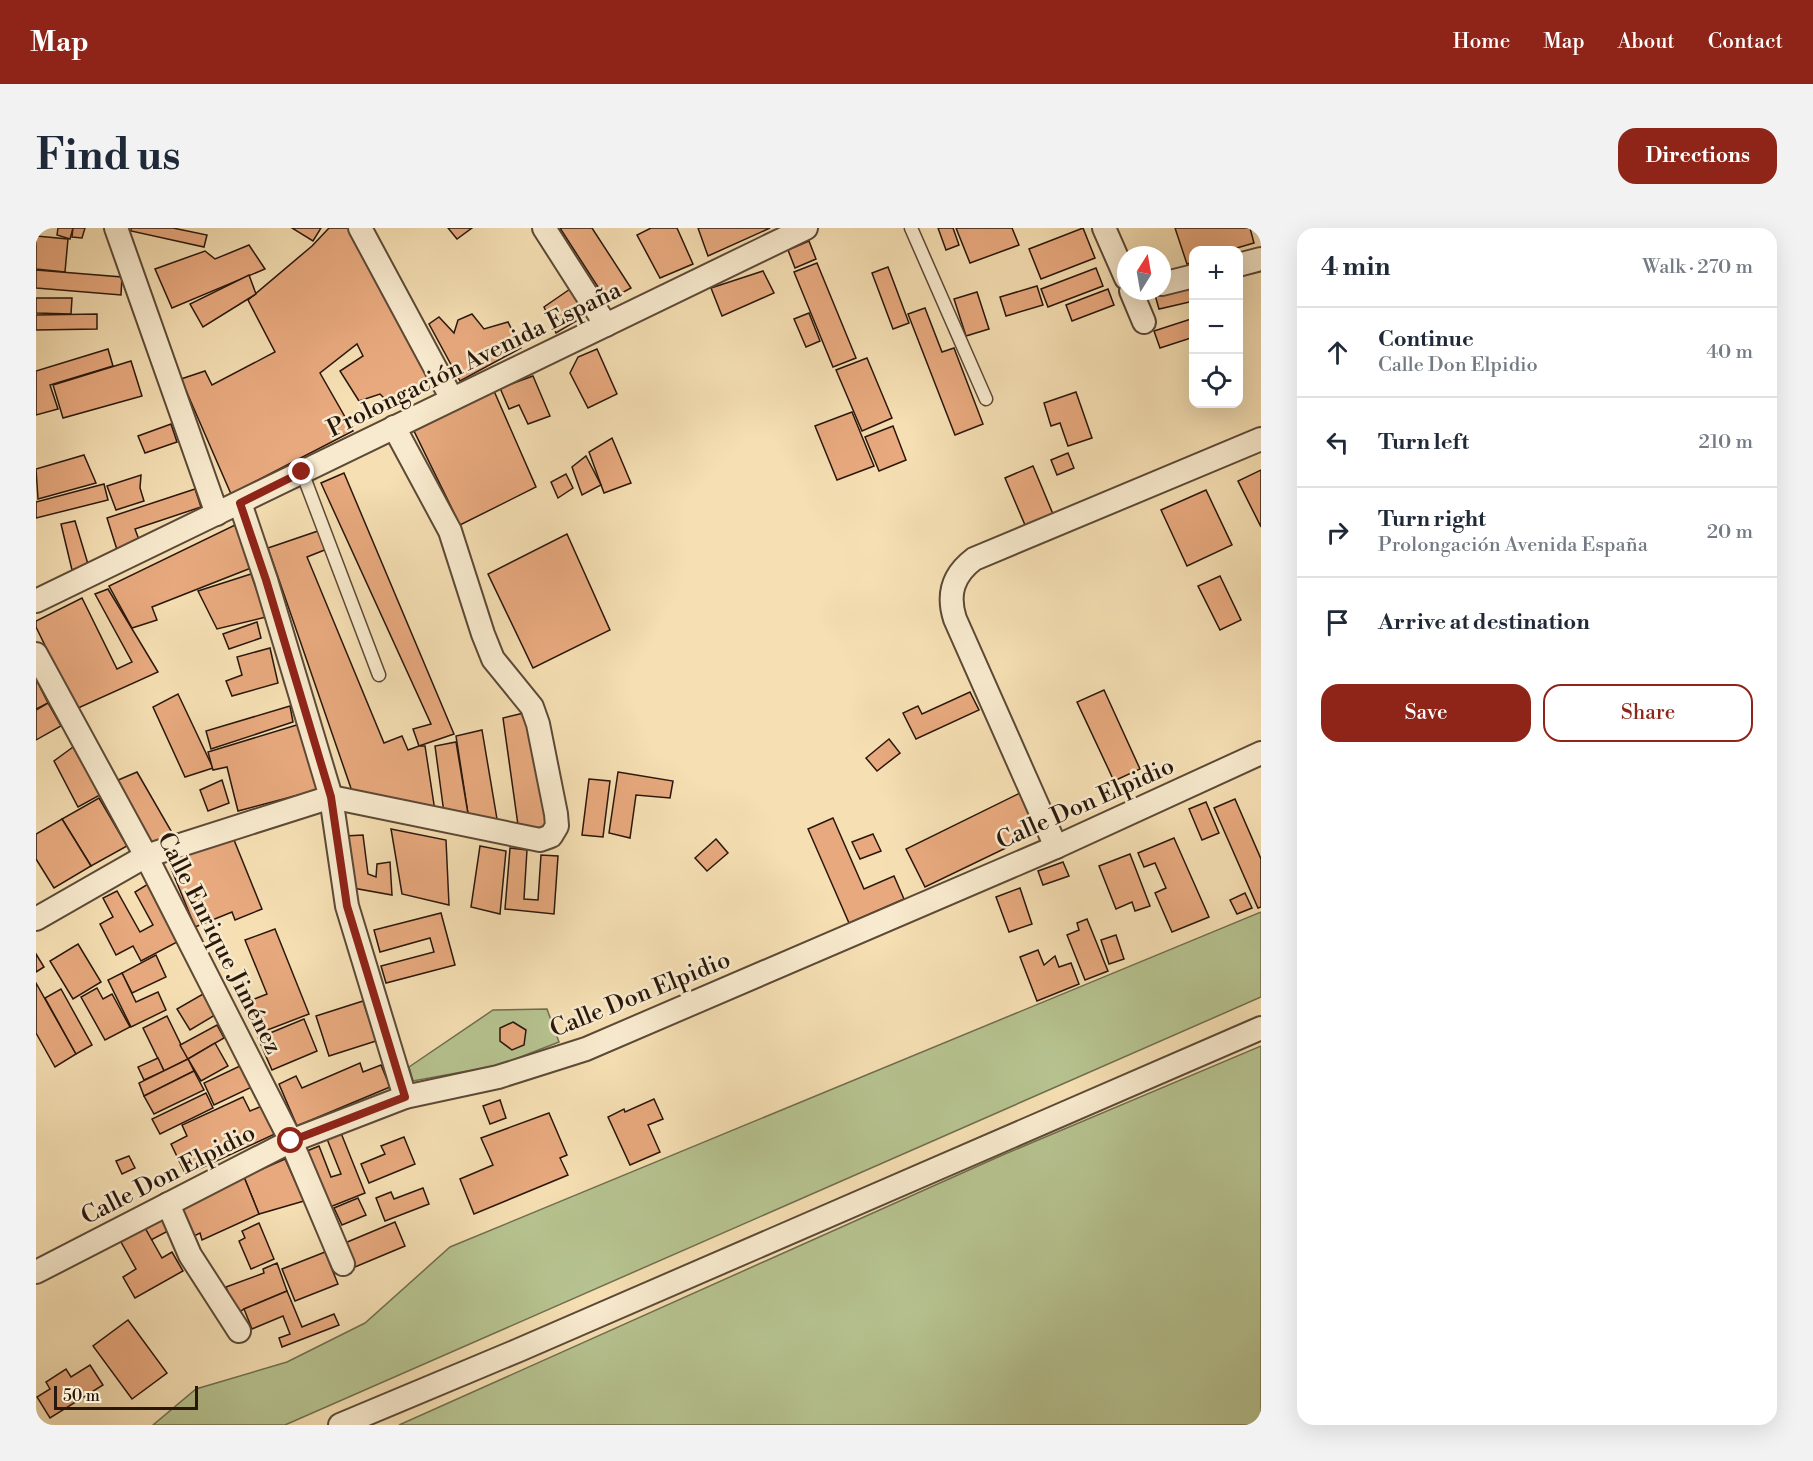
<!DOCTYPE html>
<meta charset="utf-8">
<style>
:root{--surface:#fff;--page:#f2f2f3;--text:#1f2937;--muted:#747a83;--line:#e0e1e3;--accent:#8f2418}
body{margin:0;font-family:"Libre Bodoni",serif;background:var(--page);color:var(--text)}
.controls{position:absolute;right:18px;top:18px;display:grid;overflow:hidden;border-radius:12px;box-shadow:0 6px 24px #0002}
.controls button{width:54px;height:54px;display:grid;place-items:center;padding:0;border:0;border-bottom:2px solid var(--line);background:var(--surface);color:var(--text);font:30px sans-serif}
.compass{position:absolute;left:1081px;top:18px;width:54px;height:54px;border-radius:50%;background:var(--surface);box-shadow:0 6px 24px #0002;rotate:11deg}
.scale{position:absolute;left:18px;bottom:15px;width:144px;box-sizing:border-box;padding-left:6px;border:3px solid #29170c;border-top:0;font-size:16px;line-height:21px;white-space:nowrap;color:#29170c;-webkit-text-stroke:4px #f8eace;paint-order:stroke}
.stop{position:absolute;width:18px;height:18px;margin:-14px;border:4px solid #8f2418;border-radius:50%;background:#fff}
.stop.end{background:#8f2418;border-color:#fff;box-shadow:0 2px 6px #0008}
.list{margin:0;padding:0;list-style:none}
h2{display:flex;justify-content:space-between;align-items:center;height:78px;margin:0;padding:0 24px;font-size:26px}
h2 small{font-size:20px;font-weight:400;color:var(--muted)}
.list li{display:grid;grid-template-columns:39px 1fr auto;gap:18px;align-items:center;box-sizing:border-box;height:90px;padding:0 24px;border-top:2px solid var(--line)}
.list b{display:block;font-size:22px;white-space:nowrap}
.list p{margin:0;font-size:20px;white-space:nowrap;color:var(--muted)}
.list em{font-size:20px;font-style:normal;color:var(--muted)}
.actions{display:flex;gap:12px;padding:18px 24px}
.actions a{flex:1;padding:14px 0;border:2px solid var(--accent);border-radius:18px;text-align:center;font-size:21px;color:var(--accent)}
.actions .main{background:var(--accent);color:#fff}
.icon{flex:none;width:33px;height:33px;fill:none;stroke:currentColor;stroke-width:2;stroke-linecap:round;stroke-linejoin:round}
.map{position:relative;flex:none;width:1225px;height:1197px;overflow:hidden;border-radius:18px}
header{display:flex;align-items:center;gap:36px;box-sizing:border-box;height:84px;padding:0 30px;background:var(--accent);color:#fff}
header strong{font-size:28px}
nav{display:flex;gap:33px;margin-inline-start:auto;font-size:21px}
.intro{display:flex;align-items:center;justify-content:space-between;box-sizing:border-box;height:144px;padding:0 36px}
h1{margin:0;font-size:42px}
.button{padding:15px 27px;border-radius:18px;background:var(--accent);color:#fff;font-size:21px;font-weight:700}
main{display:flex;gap:36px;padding:0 36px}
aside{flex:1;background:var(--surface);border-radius:18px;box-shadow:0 6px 24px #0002}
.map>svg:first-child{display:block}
</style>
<header>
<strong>Map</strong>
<nav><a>Home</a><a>Map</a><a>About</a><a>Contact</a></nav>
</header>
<div class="intro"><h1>Find us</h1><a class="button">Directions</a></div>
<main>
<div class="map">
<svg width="1225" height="1197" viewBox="0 0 1225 1197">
<rect width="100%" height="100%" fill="#f5dfb3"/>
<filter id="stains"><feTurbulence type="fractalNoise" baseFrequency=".00333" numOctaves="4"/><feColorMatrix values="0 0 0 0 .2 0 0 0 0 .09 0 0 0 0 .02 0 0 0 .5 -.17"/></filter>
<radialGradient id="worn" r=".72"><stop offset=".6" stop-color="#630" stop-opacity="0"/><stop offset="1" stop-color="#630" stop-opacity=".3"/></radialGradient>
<g fill="#b6c390" stroke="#706d4e" stroke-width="1.5">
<path d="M1225 684V769L249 1197H117L160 1161 251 1134 329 1095 414 1019Z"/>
<path d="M511 781 523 814 464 837 377 853 373 839 457 782Z"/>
<path d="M1225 818V1197H363L962 929Z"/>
</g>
<g fill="#e8a97e" stroke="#29170c" stroke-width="1.5">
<path d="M22 0H37L34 11 21 7Z"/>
<path d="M37 0H49L46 10 36 9Z"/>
<path d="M95 0H137L171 7 168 19 95 3Z"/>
<path d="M256 0H285L277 13Z"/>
<path d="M293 0H313L349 61 394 154 351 173 344 166 323 173 304 143 327 128 321 116 284 145 317 203 195 266 145 151 169 143 176 157 239 124 212 72 276 18Z"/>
<path d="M412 0H436L421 11Z"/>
<path d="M524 0H556L595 60 571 73Z"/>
<path d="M615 0H641L657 36 624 50 601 7Z"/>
<path d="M662 0H734L672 28Z"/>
<path d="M902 0H917L923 17 910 22Z"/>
<path d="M920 0H976L983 17 934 35Z"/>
<path d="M1047 0 1059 30 1005 51 993 21Z"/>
<path d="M1139 0H1214L1218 15 1194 22H1158V34L1151 36Z"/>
<path d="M0 8 32 11 29 44 0 41Z"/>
<path d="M773 13 780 31 759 40 752 22Z"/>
<path d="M213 17 229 41 136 80 119 41 169 23 179 31Z"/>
<path d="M781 35 820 130 797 139 758 44Z"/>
<path d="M852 39 873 95 857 101 836 45Z"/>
<path d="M1060 40 1067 58 1012 79 1005 61Z"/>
<path d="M0 42 86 49 85 67 0 60Z"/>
<path d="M727 43 738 65 686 88 675 60Z"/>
<path d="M213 47 220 66 167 99 154 76Z"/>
<path d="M1158 57V73L1123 81 1119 67Z"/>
<path d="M1001 58 1007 77 970 88 964 69Z"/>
<path d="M537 59 552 86 520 105 508 79Z"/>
<path d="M1072 61 1078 77 1036 93 1030 77Z"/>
<path d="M941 64 953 101 930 108 918 71Z"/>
<path d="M0 70H36L35 86 0 85Z"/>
<path d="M889 80 906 124 918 120 947 196 919 207 872 86Z"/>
<path d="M773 85 784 113 770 119 758 91Z"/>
<path d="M61 86V101L0 102V87Z"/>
<path d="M436 86 448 101 472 94 485 120 424 153 393 96 403 89 418 105 422 92Z"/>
<path d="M1158 90V109L1124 120 1118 103Z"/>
<path d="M72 121 77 138 14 157 22 181 0 187V143Z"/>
<path d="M561 121 581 166 552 180 534 145 542 129Z"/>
<path d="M831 130 856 190 826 203 800 142Z"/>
<path d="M95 133 106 168 27 190 17 157Z"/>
<path d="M497 148 514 188 492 196 483 177 473 181 464 160Z"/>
<path d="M458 163 500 259 424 297 378 203Z"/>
<path d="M1040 164 1056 210 1032 218 1024 195 1015 198 1008 175Z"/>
<path d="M816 184 838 238 801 252 779 198Z"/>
<path d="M135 196 141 214 109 225 102 208Z"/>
<path d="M857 198 870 232 843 243 829 209Z"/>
<path d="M576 210 595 255 568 265 553 224Z"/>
<path d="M1032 225 1038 240 1021 247 1015 232Z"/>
<path d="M48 227 60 255 2 271 0 241Z"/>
<path d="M550 228 565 257 546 267 536 239Z"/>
<path d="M997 238 1017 286 989 297 969 250Z"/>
<path d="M1225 242V299L1202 253Z"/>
<path d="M308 245 418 506 383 518 377 501 395 496 285 255Z"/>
<path d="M530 246 537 260 522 270 515 254Z"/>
<path d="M105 247 104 260 108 273 80 282 71 258Z"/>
<path d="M68 256 72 272 0 290V274Z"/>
<path d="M159 261 165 279 99 301 105 317 82 325 71 290Z"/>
<path d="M1170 262 1196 317 1151 338 1125 282Z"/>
<path d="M39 293 52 336 36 342 25 296Z"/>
<path d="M199 297 215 340 116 379 121 392 96 400 73 358Z"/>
<path d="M282 303 291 321 271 329 348 515 366 508 372 522 383 518H389L399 583 318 569 232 320Z"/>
<path d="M531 306 574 402 497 440 452 346Z"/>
<path d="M215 346 230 389 181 401 162 363Z"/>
<path d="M1184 348 1205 392 1184 402 1162 358Z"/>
<path d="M72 361 122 444 40 481 0 399V393L46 370 81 441 96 434 59 366Z"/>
<path d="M221 394 225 410 193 421 187 406Z"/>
<path d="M234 420 242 455 196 468 190 453 206 447 201 429Z"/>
<path d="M0 451 12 475 0 481Z"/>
<path d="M1068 462 1104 541 1078 553 1041 474Z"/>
<path d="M934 464 943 482 880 511 867 485 882 478 886 486Z"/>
<path d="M142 466 177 540 149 549 117 479Z"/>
<path d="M12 475 25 498 0 512V482Z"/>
<path d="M254 478 257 494 175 521 170 503Z"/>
<path d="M492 484 512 602 482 597 467 490Z"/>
<path d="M264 496 285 561 202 583 191 539 177 542 172 524Z"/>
<path d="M446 502 462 597 433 592 420 508Z"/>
<path d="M853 511 864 525 841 543 830 530Z"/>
<path d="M420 514 433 592 408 585 399 518Z"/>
<path d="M37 519 64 567 42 579 18 533Z"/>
<path d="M101 544 138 608 111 617 80 553Z"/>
<path d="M582 544 637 553 634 570 600 567 594 610 573 605Z"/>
<path d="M553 551 574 553 567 609 546 607Z"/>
<path d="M186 552 193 575 172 583 164 562Z"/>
<path d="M984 565 1003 604 889 659 870 621Z"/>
<path d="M63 570 91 618 55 638 26 591Z"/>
<path d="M1199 571 1225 631V679L1222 680 1178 580Z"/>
<path d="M1170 574 1183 605 1166 612 1153 581Z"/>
<path d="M797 590 828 661 858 648 868 671 813 695 772 601Z"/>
<path d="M26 591 55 638 18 660 0 631V606Z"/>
<path d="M355 601 410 612 413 677 366 666Z"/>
<path d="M837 606 845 623 824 631 816 614Z"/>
<path d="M196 607 226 681 199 692 196 684 159 699 132 633Z"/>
<path d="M327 607 332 646 340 649 341 636 354 634 356 667 317 660 309 608Z"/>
<path d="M1138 610 1173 689 1136 704 1119 665 1130 660 1119 635 1108 639 1102 625Z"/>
<path d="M680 611 692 625 671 643 659 630Z"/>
<path d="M444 618 470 623 464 686 435 679Z"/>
<path d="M474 620 491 622 488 671 502 672 505 627 522 628 518 686 469 681Z"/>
<path d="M1094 626 1114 678 1099 683 1096 674 1080 681 1063 638Z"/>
<path d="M1027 634 1033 648 1007 657 1002 643Z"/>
<path d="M112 656 143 713 105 733 97 718 80 727 64 696 77 689 67 670 81 663 104 704 117 697 99 664Z"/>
<path d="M984 660 996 696 973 704 960 669Z"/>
<path d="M1209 665 1216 680 1201 686 1194 672Z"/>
<path d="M405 685 419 737 350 755 345 738 398 724 394 710 344 724 338 702Z"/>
<path d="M1051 691 1072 743 1049 752 1031 707 1043 702 1041 695Z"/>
<path d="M239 701 273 786 221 806 208 775 231 766 209 712Z"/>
<path d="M1080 707 1088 731 1073 736 1065 712Z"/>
<path d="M42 716 65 754 37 771 14 733Z"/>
<path d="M1002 722 1008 737 1019 728 1023 739 1035 735 1043 756 1001 773 984 729Z"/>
<path d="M0 726 8 739 0 744Z"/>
<path d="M120 727 130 749 96 765 86 745Z"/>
<path d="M86 745 100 774 122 764 130 782 95 799 72 752Z"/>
<path d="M0 755 40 826 19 839 0 805Z"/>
<path d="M61 760 67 771 76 766 94 799 69 812 45 769Z"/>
<path d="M25 761 56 817 40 826 9 770Z"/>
<path d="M167 766 179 787 154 802 141 781Z"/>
<path d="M327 773 340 813 293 828 280 788Z"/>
<path d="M131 788 152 831 128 843 107 800Z"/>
<path d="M268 791 281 823 236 842 222 810Z"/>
<path d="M477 794 490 802 488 817 476 822 464 813V800Z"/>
<path d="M181 797 188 810 152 831 144 817Z"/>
<path d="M179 815 192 838 165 853 152 831Z"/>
<path d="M122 830 128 843 108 852 102 839Z"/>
<path d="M152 831 158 843 108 868 103 855Z"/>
<path d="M324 835 327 844 345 837 354 859 261 898 243 856 260 848 266 860Z"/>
<path d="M206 837 216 859 178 877 168 855Z"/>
<path d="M158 843 168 862 118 886 108 868Z"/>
<path d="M170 865 177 880 124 906 116 891Z"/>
<path d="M207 869 214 883 226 878 239 906 150 947 135 916 151 908 146 897Z"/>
<path d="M618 871 627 891 612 897 624 924 594 937 572 889 588 881 589 884Z"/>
<path d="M464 872 470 890 454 896 447 878Z"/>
<path d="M513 885 531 927 524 930 532 947 438 986 424 951 457 937 445 910Z"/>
<path d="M305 905 329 965 294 979 271 923 283 918 295 949 305 946 291 911Z"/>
<path d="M368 909 379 936 333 955 325 936 349 926 345 918Z"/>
<path d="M93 928 99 940 86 946 80 933Z"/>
<path d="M249 931 268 973 223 986 208 949Z"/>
<path d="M208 949 223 986 166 1012 164 1005 156 1009 143 976Z"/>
<path d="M387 960 393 976 349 993 340 970 355 964 358 971Z"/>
<path d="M322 970 330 987 306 997 298 980Z"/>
<path d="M128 990 134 1002 115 1012 109 1000Z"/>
<path d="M359 994 369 1018 319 1039 309 1015Z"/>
<path d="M223 995 238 1031 215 1041 203 1013 209 1010 206 1003Z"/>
<path d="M109 1000 126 1030 136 1024 147 1043 99 1070 87 1049 100 1041 85 1014Z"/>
<path d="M289 1024 302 1056 259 1073 246 1041Z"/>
<path d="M241 1035 251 1063 208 1081 201 1086 190 1059 228 1045 227 1041Z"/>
<path d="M251 1063 266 1099 298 1086 303 1097 246 1119 243 1110 254 1106 247 1088 216 1101 208 1081Z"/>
<path d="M92 1092 131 1145 96 1171 57 1118Z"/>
<path d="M54 1137 67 1157 14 1190 1 1169 14 1161 10 1154 30 1141 35 1149Z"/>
</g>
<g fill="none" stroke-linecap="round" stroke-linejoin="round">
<defs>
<g id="service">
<path d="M875 0 950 171"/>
<path d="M266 244 343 447"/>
</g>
<g id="minor">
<path d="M80 0 181 286"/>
<path d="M324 0 416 171"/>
<path d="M508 0 570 97"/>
<path d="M1068 0 1090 50"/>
<path d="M1202 37 1225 31"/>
<path d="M1126 56 1158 48"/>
<path d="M1095 63 1108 94"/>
<path d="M204 275 230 352 295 569 311 678 369 869"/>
<path d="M0 373 770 0"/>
<path d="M0 426 110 628 255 913 307 1036"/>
<path d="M1020 619 919 391C911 366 917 347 938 331L1225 211"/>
<path d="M0 691 110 628 295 569 504 612 515 608 521 598 520 586 502 496 496 479 457 431 447 406 414 303 358 199"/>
<path d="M132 976 154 1027 203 1103"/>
<path d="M0 1044 255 913 369 869 462 849 550 821 1020 619 1225 525"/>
<path d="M304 1197 483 1122 1225 800"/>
</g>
</defs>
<use href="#service" stroke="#5c4936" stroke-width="15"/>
<use href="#minor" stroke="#5c4936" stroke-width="26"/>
<use href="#service" stroke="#f8eace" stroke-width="12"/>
<use href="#minor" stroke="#f8eace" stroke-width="22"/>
</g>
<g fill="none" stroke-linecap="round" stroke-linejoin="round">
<path stroke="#8f2418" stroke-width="8" d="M255 913 369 869 311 678 295 569 230 352 204 275 266 244"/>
</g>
<g text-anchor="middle" stroke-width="5" stroke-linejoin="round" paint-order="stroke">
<g font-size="24" fill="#29170c" stroke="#f8eace">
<text transform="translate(438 131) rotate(-26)" y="8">Prolongación Avenida España</text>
<text transform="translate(1049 575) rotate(-24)" y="8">Calle Don Elpidio</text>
<text transform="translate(184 715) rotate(63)" y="8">Calle Enrique Jiménez</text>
<text transform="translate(604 766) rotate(-22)" y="8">Calle Don Elpidio</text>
<text transform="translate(132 946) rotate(-27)" y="8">Calle Don Elpidio</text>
</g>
</g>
<rect width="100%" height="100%" filter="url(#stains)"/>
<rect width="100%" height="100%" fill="url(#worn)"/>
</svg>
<div class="controls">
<button>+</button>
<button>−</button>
<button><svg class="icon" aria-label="locate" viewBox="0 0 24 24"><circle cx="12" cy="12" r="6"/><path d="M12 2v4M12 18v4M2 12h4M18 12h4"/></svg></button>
</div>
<svg class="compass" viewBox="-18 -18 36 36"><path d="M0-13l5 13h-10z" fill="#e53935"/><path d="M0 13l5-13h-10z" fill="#747a83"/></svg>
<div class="scale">50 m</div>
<div class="stop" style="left:255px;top:913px"></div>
<div class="stop end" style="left:266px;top:244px"></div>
</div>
<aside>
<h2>4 min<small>Walk · 270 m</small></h2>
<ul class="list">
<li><svg class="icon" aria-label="ahead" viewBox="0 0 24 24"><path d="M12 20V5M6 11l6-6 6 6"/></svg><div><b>Continue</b><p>Calle Don Elpidio</p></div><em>40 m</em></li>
<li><svg class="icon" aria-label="left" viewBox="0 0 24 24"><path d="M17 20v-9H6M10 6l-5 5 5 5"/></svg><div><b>Turn left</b></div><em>210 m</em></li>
<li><svg class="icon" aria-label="right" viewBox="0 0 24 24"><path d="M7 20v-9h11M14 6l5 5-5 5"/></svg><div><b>Turn right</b><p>Prolongación Avenida España</p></div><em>20 m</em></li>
<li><svg class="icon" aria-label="arrive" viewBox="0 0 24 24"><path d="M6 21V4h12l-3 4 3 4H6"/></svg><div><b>Arrive at destination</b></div></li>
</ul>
<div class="actions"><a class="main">Save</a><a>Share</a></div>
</aside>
</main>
